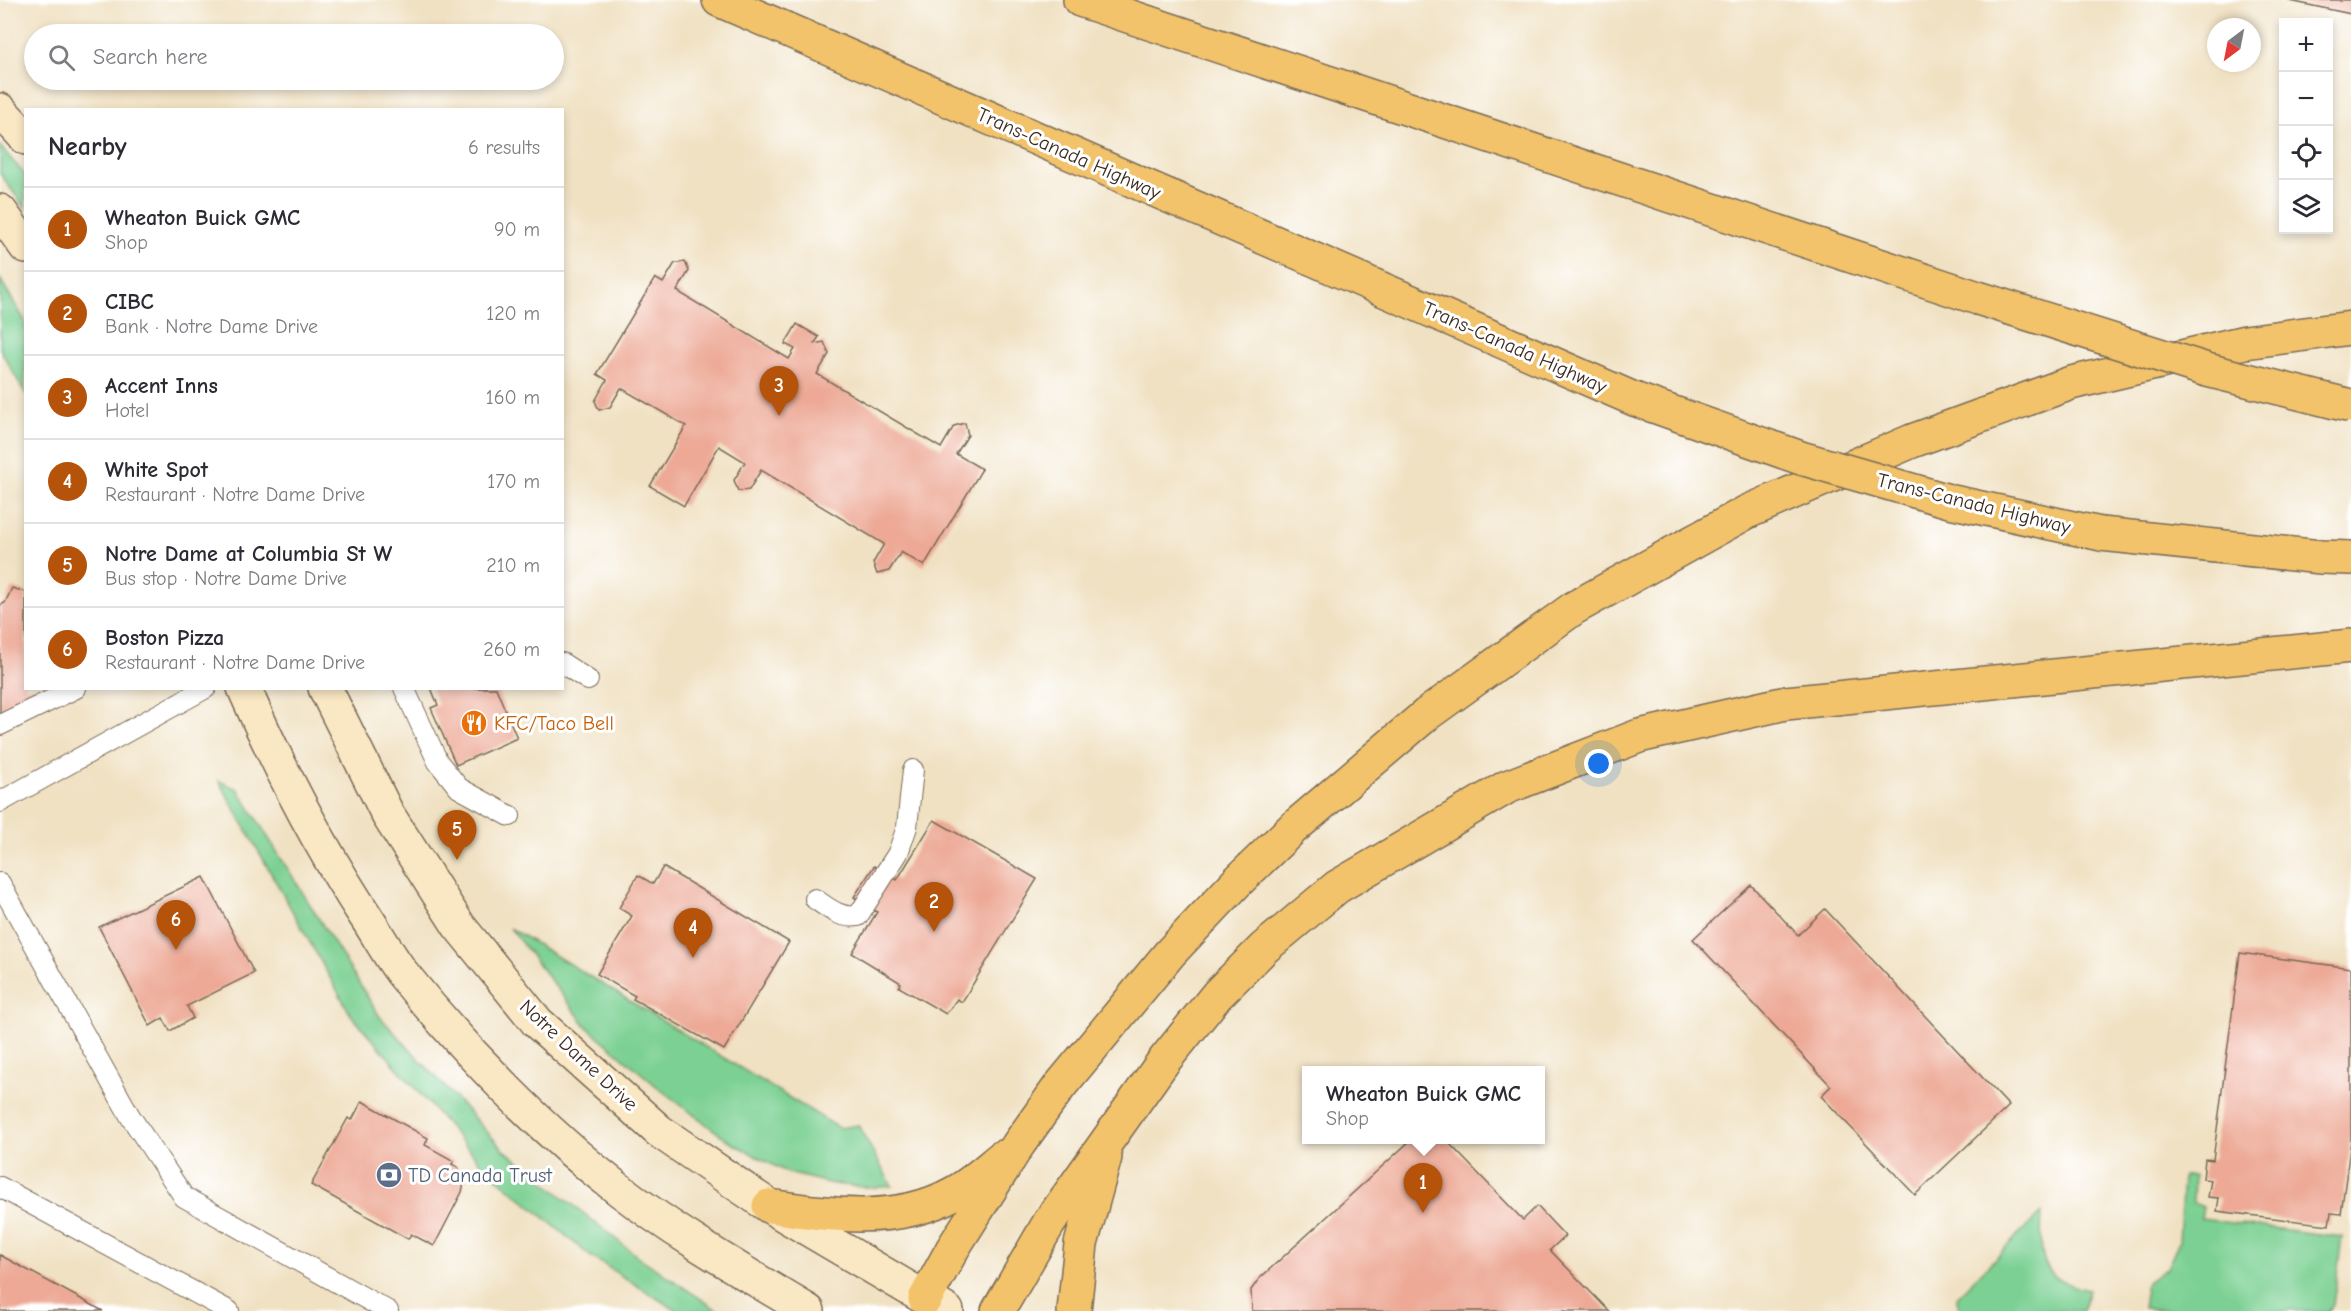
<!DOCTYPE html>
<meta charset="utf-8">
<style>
:root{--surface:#fff;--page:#f2f2f3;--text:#2b2b33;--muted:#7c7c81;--line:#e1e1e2;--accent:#b45309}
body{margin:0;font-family:"Comic Neue",sans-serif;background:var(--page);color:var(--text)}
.controls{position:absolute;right:18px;top:18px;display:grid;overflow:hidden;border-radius:0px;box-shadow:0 3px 9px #0003}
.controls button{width:54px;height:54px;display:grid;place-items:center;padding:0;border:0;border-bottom:2px solid var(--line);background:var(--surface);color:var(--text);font:30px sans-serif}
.compass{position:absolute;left:2207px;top:18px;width:54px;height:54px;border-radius:50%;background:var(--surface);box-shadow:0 3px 9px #0003;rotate:212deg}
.you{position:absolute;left:1599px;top:764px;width:21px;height:21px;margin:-15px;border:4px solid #fff;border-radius:50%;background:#1a73e8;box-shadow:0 0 0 9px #1a73e833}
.badge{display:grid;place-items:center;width:39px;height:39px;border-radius:50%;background:var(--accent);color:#fff;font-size:20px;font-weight:700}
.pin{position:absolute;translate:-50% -50px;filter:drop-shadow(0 2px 3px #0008)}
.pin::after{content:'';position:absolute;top:32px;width:21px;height:18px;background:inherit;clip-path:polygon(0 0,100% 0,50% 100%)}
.popup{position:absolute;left:1302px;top:1066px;width:243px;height:78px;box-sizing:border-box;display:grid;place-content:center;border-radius:0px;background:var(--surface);filter:drop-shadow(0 2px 4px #0005);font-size:20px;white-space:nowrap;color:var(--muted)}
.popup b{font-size:22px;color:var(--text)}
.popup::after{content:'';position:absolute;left:50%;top:100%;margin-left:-12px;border:12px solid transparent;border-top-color:var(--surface)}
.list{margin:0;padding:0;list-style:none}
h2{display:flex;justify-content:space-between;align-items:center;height:78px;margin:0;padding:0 24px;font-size:26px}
h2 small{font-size:20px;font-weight:400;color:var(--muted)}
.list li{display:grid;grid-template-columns:39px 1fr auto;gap:18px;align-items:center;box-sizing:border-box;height:84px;padding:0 24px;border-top:2px solid var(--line)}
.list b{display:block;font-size:22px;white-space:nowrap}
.list p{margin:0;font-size:20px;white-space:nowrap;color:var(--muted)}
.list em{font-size:20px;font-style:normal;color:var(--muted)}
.icon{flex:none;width:33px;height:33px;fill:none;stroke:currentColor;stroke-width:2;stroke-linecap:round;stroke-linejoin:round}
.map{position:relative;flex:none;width:2351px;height:1311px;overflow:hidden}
.search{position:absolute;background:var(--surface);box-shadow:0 3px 9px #0003;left:24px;top:24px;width:540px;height:66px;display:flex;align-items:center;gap:15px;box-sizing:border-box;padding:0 21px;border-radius:33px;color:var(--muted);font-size:22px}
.panel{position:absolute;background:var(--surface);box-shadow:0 3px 9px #0003;left:24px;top:108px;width:540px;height:582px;border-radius:0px}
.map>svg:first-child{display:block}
</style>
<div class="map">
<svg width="2351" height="1311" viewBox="0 0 2351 1311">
<rect width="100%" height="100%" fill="#fff"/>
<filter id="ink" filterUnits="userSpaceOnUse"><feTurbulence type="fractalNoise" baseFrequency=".0167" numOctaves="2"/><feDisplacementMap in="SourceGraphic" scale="12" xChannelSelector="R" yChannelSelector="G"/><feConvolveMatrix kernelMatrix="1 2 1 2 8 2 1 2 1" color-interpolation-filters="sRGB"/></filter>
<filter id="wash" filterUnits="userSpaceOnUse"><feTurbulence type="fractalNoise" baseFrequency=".008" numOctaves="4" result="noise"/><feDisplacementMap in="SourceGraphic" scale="24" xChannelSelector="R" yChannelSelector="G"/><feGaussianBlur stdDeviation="1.35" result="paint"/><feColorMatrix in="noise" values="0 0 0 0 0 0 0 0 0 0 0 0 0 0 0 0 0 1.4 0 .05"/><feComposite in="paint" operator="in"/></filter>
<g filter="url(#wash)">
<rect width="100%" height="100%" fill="#f0e1c2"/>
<g fill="#7cd093" stroke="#5c7d58" stroke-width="1.5">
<path d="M0 146 25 175V208L0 174Z"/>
<path d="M0 279 25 321V393L0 349Z"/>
<path d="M219 781 238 789 380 1017 502 1148 637 1256 719 1311H677L590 1256 485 1168 351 1015Z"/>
<path d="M510 928 839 1128 858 1125 892 1186 873 1188 833 1184 788 1173 730 1142 661 1090 587 1027Z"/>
<path d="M2183 1176H2194L2193 1203 2203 1207 2201 1219 2342 1237 2333 1305 2329 1311H2181L2143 1308 2147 1282 2167 1268 2179 1242Z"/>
<path d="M2042 1212C2040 1257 2038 1280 2089 1290L2082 1311H1960L1956 1297Z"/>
</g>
<g id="blocks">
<g fill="#eda995">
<path d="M2291 0H2351V14L2290 1Z"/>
<path d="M685 262 689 271 677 291 789 359 795 349 785 344 797 324 819 337 814 344 824 342 829 354 817 374 941 448 954 426 965 423 968 435 956 454 982 469 924 566 901 552 889 571 877 574 873 563 884 544 761 470 749 490 738 491 734 480 745 462 719 446 684 506 650 486 686 426 621 388 610 407 599 410 595 401 607 380 597 374 655 278 663 283 675 263Z"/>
<path d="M12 588 26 592V688H65L0 717V605L5 603Z"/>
<path d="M431 688H496L517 738 456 765 431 708 438 705Z"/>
<path d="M934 820 1037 879 962 1002 957 999 946 1014 899 987 901 983 852 953 877 912 854 897 874 866 897 880Z"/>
<path d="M663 867 789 942 724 1050 633 999 635 996 597 974 632 916 619 908 638 875 653 884Z"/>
<path d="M204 877 254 973 187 1006 193 1018 170 1031 163 1018 150 1026 99 927Z"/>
<path d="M1751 885 1798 935 1825 909 2009 1106 1915 1195 1821 1096 1831 1086 1693 939Z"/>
<path d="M2240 953 2351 968V1140L2341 1214 2331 1213 2329 1225 2217 1211 2219 1198 2208 1197 2211 1180 2203 1179 2205 1159 2213 1160Z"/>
<path d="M362 1101 428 1138 425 1145 454 1161 452 1164 458 1167 464 1183 462 1192 434 1246 411 1234 408 1239 311 1185 348 1118 352 1120Z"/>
<path d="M1411 1140H1446L1523 1220 1537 1206 1565 1236 1550 1250 1609 1311H1252L1251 1290 1259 1279Z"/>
<path d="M0 1255 103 1311H0Z"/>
</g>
</g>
</g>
<g filter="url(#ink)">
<use href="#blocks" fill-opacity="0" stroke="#7a6a57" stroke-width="1.5"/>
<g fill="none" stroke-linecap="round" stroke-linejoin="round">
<defs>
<g id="service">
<path d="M562 663 588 680"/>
<path d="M404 688 438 762 459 788 510 816"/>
<path d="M0 725 76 688"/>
<path d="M0 802 206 688"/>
<path d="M0 883 130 1116 184 1197 388 1311"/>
<path d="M815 899C828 908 841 919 858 916L898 853 907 827 913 770"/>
<path d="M0 1187 229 1311"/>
</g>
<g id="secondary">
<path d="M0 110 26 138"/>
<path d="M0 211 26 247"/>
<path d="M244 688C279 768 318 844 366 917 378 935 389 956 403 974 465 1051 542 1131 621 1191 678 1235 747 1274 808 1311"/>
<path d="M325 688 388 815 459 926 537 1022 659 1131 769 1206 947 1311"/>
</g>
<g id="motorway">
<path d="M719 0 1634 399"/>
<path d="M1080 0 1978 298"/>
<path d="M2101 534 2321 557 2351 558"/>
<path d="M769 1206C830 1215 898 1225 954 1193 971 1184 987 1169 1002 1157"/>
<path d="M925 1299 953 1248 1018 1145 1060 1086 1170 953 1238 881 1292 829 1427 714 1574 608 1747 512 1912 441 2071 383 2245 342 2351 328"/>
<path d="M998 1311 1049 1223 1163 1062 1217 995 1264 948 1337 887 1507 787 1639 736 1786 703 2351 646"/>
<path d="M1074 1311 1081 1244 1105 1157"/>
</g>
</defs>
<use href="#service" stroke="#7a6a57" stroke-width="22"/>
<use href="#secondary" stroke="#7a6a57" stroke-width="36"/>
<use href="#motorway" stroke="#7a6a57" stroke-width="36"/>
<use href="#service" stroke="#fff" stroke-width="20"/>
<use href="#secondary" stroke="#fae7c3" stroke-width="33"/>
<use href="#motorway" stroke="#f2c36a" stroke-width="33"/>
<defs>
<g id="motorway-bridge">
<path d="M1978 298 2207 370 2351 406"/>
<path d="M1634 399 1801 458 1949 501 2101 534"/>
</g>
</defs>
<use href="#motorway-bridge" stroke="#7a6a57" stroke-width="36" stroke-linecap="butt"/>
<use href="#motorway-bridge" stroke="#f2c36a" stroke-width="33"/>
</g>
</g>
<defs>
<symbol id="restaurant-disc" viewBox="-11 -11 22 22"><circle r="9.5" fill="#e8710a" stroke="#fff"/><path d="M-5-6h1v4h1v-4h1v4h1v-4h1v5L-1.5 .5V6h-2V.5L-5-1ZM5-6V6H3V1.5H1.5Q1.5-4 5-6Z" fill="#fff"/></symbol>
<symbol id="bank-disc" viewBox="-11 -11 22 22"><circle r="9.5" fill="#5c6f8a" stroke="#fff"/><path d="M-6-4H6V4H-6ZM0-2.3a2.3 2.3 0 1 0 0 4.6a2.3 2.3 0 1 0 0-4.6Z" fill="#fff"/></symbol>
</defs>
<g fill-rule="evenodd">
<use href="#restaurant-disc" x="459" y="708" width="30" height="30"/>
<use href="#bank-disc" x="374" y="1160" width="30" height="30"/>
</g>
<g text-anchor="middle" stroke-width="6" stroke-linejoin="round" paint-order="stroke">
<g font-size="20" fill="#3b2a1e" stroke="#fff">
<text transform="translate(1069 153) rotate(24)" y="7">Trans-Canada Highway</text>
<text transform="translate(1515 347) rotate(24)" y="7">Trans-Canada Highway</text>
<text transform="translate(1974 503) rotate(14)" y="7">Trans-Canada Highway</text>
<text transform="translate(579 1055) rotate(43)" y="7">Notre Dame Drive</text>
</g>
<g font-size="20" fill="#c56008" stroke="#fff" text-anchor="start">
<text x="494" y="730">KFC/Taco Bell</text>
</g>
<g font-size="20" fill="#4e5e75" stroke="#fff" text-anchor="start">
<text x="408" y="1182">TD Canada Trust</text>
</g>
</g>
</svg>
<div class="controls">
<button>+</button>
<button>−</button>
<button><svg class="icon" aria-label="locate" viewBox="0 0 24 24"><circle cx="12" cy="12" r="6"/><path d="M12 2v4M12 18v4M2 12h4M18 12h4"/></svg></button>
<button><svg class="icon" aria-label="layers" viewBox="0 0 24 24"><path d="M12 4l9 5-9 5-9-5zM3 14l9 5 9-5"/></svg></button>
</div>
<svg class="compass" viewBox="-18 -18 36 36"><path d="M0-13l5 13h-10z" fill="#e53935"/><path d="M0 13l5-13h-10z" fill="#7c7c81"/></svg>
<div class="you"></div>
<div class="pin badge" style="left:1423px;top:1213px">1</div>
<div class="popup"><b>Wheaton Buick GMC</b>Shop</div>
<div class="pin badge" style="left:934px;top:932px">2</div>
<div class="pin badge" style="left:779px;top:416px">3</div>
<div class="pin badge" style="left:693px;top:958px">4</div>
<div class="pin badge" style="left:457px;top:860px">5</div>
<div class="pin badge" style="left:176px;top:950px">6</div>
<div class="search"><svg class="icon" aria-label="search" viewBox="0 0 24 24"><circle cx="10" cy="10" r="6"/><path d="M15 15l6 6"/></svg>Search here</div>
<section class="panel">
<h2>Nearby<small>6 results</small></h2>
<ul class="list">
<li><span class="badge">1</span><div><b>Wheaton Buick GMC</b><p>Shop</p></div><em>90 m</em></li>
<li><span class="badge">2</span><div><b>CIBC</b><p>Bank · Notre Dame Drive</p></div><em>120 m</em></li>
<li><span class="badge">3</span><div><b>Accent Inns</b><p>Hotel</p></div><em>160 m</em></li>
<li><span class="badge">4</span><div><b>White Spot</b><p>Restaurant · Notre Dame Drive</p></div><em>170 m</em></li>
<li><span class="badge">5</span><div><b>Notre Dame at Columbia St W</b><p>Bus stop · Notre Dame Drive</p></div><em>210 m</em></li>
<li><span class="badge">6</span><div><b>Boston Pizza</b><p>Restaurant · Notre Dame Drive</p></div><em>260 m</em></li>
</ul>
</section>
</div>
